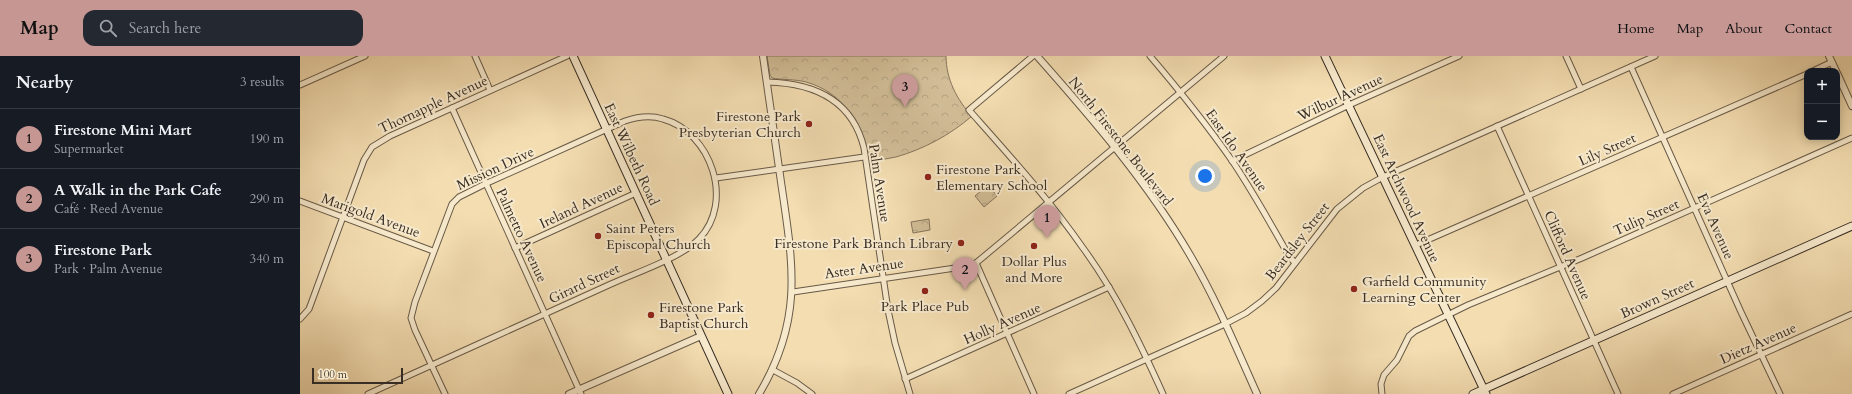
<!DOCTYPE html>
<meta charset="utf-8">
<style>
:root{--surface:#171b24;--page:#242831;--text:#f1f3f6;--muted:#9ea1a6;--line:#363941;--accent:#c59692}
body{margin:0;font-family:Cardo,serif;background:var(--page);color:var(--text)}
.controls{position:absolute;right:12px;top:12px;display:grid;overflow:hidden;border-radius:8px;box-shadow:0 2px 10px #0003}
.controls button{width:36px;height:36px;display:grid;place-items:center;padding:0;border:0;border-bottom:1px solid var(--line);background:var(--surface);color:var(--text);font:20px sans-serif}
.scale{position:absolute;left:12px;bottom:10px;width:91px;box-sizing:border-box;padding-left:4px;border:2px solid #392e24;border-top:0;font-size:11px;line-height:14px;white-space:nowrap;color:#392e24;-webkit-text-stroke:3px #f7e9cc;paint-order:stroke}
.you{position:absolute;left:905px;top:120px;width:14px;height:14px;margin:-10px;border:3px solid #fff;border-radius:50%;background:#1a73e8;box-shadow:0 0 0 6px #1a73e833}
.badge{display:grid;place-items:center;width:26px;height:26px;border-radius:50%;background:var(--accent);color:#111;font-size:13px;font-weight:700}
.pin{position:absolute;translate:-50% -33px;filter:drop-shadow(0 1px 2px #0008)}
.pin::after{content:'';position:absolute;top:21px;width:14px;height:12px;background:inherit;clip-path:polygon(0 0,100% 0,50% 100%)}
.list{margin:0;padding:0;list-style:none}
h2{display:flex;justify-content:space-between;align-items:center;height:52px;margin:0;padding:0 16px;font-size:17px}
h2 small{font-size:13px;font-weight:400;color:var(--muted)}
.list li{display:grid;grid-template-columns:26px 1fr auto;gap:12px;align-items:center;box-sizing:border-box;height:60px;padding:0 16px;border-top:1px solid var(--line)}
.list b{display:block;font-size:15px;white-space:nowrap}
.list p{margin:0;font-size:13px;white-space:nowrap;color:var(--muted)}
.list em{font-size:13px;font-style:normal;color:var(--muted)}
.icon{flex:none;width:22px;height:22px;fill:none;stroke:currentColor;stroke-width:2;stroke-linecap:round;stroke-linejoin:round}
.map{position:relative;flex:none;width:1552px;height:338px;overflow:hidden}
header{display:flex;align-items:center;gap:24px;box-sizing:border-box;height:56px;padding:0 20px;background:var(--accent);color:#111}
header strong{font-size:19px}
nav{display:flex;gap:22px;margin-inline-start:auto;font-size:14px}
.search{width:280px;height:36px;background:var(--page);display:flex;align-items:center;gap:10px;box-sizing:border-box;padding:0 14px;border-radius:12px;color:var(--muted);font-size:15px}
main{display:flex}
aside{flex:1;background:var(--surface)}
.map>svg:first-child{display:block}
</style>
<header>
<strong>Map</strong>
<div class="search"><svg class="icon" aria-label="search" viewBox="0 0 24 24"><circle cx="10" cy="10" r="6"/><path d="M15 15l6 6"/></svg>Search here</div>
<nav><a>Home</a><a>Map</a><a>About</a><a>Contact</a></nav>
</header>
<main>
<aside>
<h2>Nearby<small>3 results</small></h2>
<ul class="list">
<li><span class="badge">1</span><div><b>Firestone Mini Mart</b><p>Supermarket</p></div><em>190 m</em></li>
<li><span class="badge">2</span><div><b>A Walk in the Park Cafe</b><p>Café · Reed Avenue</p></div><em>290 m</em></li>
<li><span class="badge">3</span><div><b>Firestone Park</b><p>Park · Palm Avenue</p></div><em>340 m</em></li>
</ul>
</aside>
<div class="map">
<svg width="1552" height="338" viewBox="0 0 1552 338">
<defs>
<pattern id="forest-crowns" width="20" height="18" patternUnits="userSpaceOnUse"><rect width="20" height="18" fill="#d3bf99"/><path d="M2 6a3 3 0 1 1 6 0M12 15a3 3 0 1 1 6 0" fill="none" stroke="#b6a484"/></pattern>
</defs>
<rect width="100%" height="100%" fill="#f3ddb1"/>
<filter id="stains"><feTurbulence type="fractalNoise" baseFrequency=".005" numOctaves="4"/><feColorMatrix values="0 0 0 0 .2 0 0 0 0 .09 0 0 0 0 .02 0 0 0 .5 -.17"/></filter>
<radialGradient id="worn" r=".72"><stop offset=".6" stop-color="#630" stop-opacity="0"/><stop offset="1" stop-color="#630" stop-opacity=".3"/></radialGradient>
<g fill="url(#forest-crowns)" stroke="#86765e">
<path d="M467 0H646C646 23 657 44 672 60 650 79 624 93 596 101 587 103 578 104 569 106 564 70 543 36 506 26 495 23 481 24 472 22L470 19Z"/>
<path d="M688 129 697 140 684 151 675 140Z"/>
<path d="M629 163 630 174 613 177 611 166Z"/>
</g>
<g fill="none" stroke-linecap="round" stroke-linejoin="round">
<defs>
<g id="minor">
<path d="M175 0 190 34"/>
<path d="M733 0 669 54C708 98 749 143 783 192 816 237 840 287 863 338"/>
<path d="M850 0C879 34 907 69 933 106 953 136 971 168 989 200L995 207"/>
<path d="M1266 0 1281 33"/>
<path d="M1331 11 1441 256 1480 338"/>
<path d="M1513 15 1532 6"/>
<path d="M467 26C512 27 552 43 564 92L588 254 595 287 610 338"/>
<path d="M0 29 65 0"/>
<path d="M152 52 281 338"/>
<path d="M1197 70 1318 338"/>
<path d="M932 105 1049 49 1159 0"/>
<path d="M416 122 564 101"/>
<path d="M0 145 133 195"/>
<path d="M1116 189 1507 18"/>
<path d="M215 192 336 137"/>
<path d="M676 207 734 338"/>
<path d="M493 236 662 211 676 207 924 0"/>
<path d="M0 263 9 253 64 104 72 91 90 80 267 0"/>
<path d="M473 314 497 327 512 338"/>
<path d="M605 323 809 231"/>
<path d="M68 338C149 301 230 265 311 228 335 217 381 202 399 183 435 146 411 76 363 63 350 59 337 61 325 65L185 128 159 141 152 148 115 246 111 262 115 274 145 338"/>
<path d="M769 338 925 268 946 257 962 245 976 232 1037 153 1063 132 1083 121 1355 0"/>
<path d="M1082 338 1081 328 1084 319 1097 304 1109 280 1115 275 1168 249 1282 202 1552 82"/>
<path d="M1373 338 1552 258"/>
</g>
<g id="tertiary">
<path d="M737 0C792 62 848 127 890 199 916 243 936 291 957 338"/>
<path d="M1529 0 1536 15"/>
<path d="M1537 17 1552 50"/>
<path d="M269 338 401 280"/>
<path d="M459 338C504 263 493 208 481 126 475 84 469 42 463 0"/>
</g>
<g id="secondary">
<path d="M273 0 428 338"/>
<path d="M1025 0 1186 338"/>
<path d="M1173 338 1552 170"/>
</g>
</defs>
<use href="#minor" stroke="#685a47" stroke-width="7"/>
<use href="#tertiary" stroke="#685a47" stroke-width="8"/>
<use href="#secondary" stroke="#392e24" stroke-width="9"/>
<use href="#minor" stroke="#f7e9cc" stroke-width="5"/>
<use href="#tertiary" stroke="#f7e9cc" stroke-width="6"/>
<use href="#secondary" stroke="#f7e9cc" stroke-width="7"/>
</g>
<g fill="#8f2418" stroke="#f7e9cc" stroke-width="1.5">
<circle cx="509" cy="68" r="4"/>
<circle cx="628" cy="121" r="4"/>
<circle cx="298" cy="180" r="4"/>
<circle cx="661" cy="187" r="4"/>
<circle cx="734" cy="190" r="4"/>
<circle cx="1054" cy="233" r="4"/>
<circle cx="625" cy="235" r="4"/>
<circle cx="351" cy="259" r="4"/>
</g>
<g text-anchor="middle" stroke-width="4" stroke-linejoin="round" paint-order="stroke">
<g font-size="14" fill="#392e24" stroke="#f7e9cc">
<text transform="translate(1040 41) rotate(-25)" y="5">Wilbur Avenue</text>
<text transform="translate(133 48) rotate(-25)" y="5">Thornapple Avenue</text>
<text transform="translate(821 85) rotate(52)" y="5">North Firestone Boulevard</text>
<text transform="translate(1307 93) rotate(-24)" y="5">Lily Street</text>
<text transform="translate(937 94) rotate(55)" y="5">East Ido Avenue</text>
<text transform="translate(332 98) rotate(65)" y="5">East Wilbeth Road</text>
<text transform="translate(195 112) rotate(-25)" y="5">Mission Drive</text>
<text transform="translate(580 127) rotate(81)" y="5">Palm Avenue</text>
<text transform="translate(1107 142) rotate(65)" y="5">East Archwood Avenue</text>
<text transform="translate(281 149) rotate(-25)" y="5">Ireland Avenue</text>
<text transform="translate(71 159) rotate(20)" y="5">Marigold Avenue</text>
<text transform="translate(1346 161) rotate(-24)" y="5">Tulip Street</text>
<text transform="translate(1416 170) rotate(66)" y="5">Eva Avenue</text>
<text transform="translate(222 179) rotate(65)" y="5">Palmetto Avenue</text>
<text transform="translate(997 185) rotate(-52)" y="5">Beardsley Street</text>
<text transform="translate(1268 199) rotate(66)" y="5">Clifford Avenue</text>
<text transform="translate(564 212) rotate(-8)" y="5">Aster Avenue</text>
<text transform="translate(284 227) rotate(-25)" y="5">Girard Street</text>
<text transform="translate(1357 242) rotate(-24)" y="5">Brown Street</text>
<text transform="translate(702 267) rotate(-24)" y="5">Holly Avenue</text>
<text transform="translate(1458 287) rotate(-24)" y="5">Dietz Avenue</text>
</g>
<g font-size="14" fill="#392e24" stroke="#f7e9cc" text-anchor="start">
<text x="501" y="65" text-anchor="end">Firestone Park<tspan x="501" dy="16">Presbyterian Church</tspan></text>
<text x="636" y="118">Firestone Park<tspan x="636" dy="16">Elementary School</tspan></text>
<text x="306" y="177">Saint Peters<tspan x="306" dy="16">Episcopal Church</tspan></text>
<text x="653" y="192" text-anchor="end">Firestone Park Branch Library</text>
<text x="734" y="210" text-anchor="middle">Dollar Plus<tspan x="734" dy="16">and More</tspan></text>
<text x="1062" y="230">Garfield Community<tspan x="1062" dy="16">Learning Center</tspan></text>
<text x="625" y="255" text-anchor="middle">Park Place Pub</text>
<text x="359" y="256">Firestone Park<tspan x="359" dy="16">Baptist Church</tspan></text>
</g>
</g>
<rect width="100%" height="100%" filter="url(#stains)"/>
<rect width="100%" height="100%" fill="url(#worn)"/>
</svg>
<div class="controls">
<button>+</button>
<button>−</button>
</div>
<div class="scale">100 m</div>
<div class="you"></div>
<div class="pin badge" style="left:747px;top:182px">1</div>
<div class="pin badge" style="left:665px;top:234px">2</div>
<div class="pin badge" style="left:605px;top:51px">3</div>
</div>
</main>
